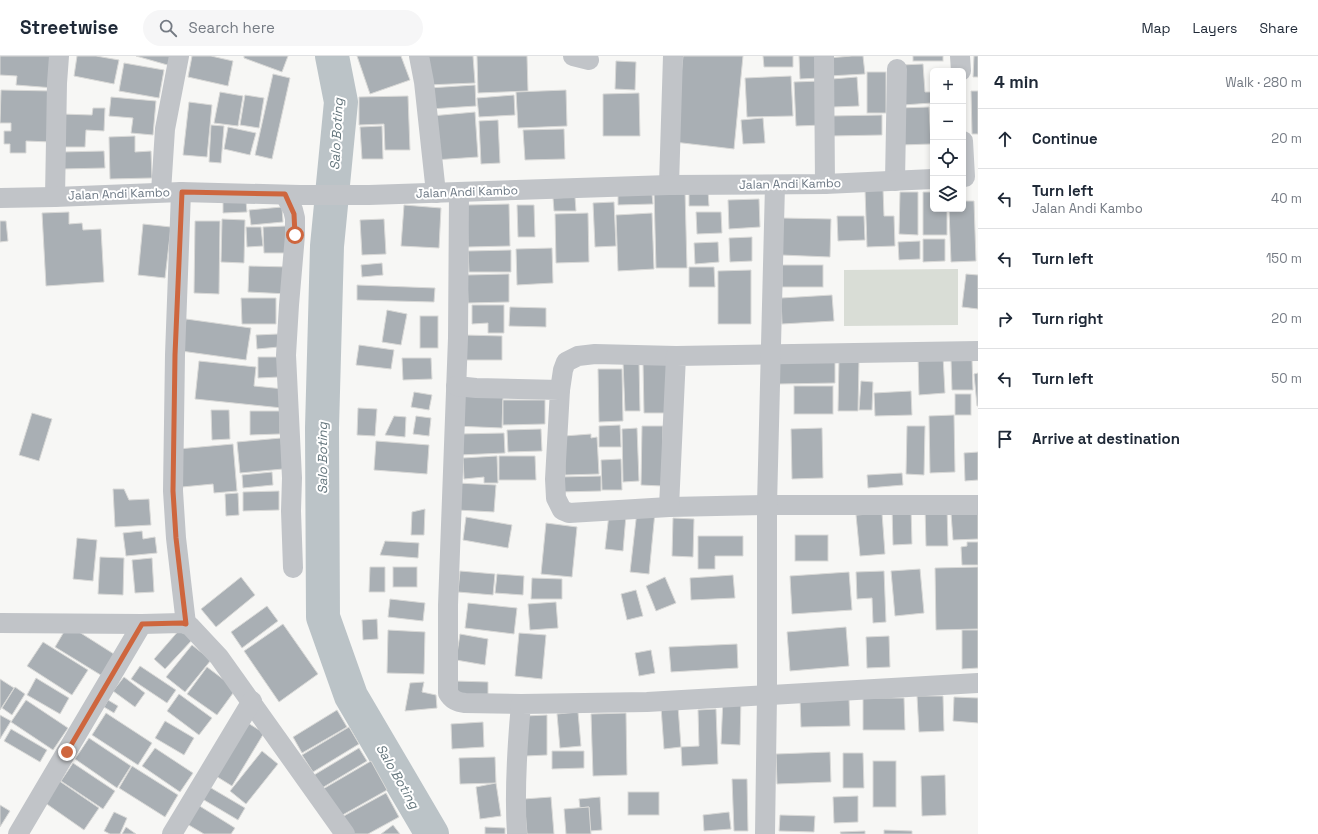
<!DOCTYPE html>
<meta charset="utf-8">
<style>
:root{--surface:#fff;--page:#f6f6f7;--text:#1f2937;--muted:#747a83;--line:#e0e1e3}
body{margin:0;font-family:"Space Grotesk",sans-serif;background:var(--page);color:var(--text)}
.controls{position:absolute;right:12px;top:12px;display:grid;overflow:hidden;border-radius:6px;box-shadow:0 2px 6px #0003}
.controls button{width:36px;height:36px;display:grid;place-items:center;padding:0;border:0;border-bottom:1px solid var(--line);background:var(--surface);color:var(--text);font:20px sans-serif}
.stop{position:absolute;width:12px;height:12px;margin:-9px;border:3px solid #ce663e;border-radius:50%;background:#fff}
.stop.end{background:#ce663e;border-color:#fff;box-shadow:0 1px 4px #0008}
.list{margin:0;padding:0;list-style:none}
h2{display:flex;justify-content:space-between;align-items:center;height:52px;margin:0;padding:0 16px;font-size:17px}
h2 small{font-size:13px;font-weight:400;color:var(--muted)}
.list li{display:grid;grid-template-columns:26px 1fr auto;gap:12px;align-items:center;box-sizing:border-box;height:60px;padding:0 16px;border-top:1px solid var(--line)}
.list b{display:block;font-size:15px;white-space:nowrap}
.list p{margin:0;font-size:13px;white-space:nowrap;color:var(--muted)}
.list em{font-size:13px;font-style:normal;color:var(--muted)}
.icon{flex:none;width:22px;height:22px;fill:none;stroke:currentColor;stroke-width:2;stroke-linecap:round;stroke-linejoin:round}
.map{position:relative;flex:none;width:978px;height:778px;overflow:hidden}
header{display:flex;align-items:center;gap:24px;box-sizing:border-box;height:56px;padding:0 20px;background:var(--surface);border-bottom:1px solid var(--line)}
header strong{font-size:19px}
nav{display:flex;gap:22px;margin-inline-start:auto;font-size:14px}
.search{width:280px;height:36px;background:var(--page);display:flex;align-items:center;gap:10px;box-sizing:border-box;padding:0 14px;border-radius:22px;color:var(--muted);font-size:15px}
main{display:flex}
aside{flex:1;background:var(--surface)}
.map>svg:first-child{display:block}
</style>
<header>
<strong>Streetwise</strong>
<div class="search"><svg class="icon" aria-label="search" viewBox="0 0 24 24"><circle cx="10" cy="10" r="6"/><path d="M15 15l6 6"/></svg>Search here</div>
<nav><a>Map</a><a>Layers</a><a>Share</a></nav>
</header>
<main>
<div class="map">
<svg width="978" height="778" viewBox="0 0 978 778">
<rect width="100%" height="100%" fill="#f7f7f5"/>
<path fill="#d9ddd6" d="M958 213V269L844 270V214Z"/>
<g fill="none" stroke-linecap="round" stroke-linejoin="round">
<path stroke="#bbc3c7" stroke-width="34" d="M332 0 341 46 327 190 322 372 323 561 351 640 432 778"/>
</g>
<g fill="#a9afb4" stroke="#d9d9d7">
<path d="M0 0H56L54 32 16 29 17 20 0 19Z"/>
<path d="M77 0H96L119 4 114 28 74 20Z"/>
<path d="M136 0H174L171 10Z"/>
<path d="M192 0H211L233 5 228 30 188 21Z"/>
<path d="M244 0H288L282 16 244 2Z"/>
<path d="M357 0H401L410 24 370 38Z"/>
<path d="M426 0H473L475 27 427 29Z"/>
<path d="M477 0H527L528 35 478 37Z"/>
<path d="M683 0H743L734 93 674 86Z"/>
<path d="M763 0H793V11H764Z"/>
<path d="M799 0H819L820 22 800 23Z"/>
<path d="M852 0H863L865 18 829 20 828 2Z"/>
<rect x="913" y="0" width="30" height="5"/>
<path d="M974 0H978V21H973Z"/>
<path d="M616 5 636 6 635 34 615 33Z"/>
<path d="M124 7 164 14 159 42 119 35Z"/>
<path d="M923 8 925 36H931L932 47 903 49 901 9Z"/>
<rect x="867" y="16" width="19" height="41"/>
<path d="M273 18 290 22 272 103 255 99Z"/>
<path d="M791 20 793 60 747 61 745 22Z"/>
<path d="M857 21 859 50 833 51 832 23Z"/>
<path d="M821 25 823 69 796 70 794 26Z"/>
<path d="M475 29 476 50 430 53 429 32Z"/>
<path d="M1 34 53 35 51 86 26 85V97H10V88H4V75H11V67H0Z"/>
<path d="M566 34 567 70 518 72 516 36Z"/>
<path d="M971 35H978V78H972Z"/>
<path d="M220 36 243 40 238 70 214 67Z"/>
<path d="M639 37 640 80H603V38Z"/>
<path d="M245 39 264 42 259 72 240 69Z"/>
<path d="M514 39 515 59 479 61 477 42Z"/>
<path d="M408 40 410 94H385L384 68 359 69V41Z"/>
<path d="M111 41 156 45 153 79 131 77 133 62 109 60Z"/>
<path d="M189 46 212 49 207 101 183 99Z"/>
<path d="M929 51 931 88 900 89 898 52Z"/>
<path d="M93 52H105L104 75 86 74 85 91H60L61 58 92 59Z"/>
<path d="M475 56 478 101 434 104 431 60Z"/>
<path d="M882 59V79L830 80V60Z"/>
<path d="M763 62 765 87 743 88 741 64Z"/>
<path d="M498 64 500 107 481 108 479 65Z"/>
<path d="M211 69 224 70 221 107 209 106Z"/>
<path d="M382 70 383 103H362L360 71Z"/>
<path d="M228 71 256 77 250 99 224 93Z"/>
<path d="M564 73 565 103 525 104 523 74Z"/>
<path d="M135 80V96L151 95 152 122 110 123 109 81Z"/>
<path d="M104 95 105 112 62 113 61 96Z"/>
<path d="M883 133 884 160H894L895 190 867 191 865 134Z"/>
<path d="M685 134 687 212H656L654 135Z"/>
<path d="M708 134 709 150H689V135Z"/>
<path d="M900 136H918V179L899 178Z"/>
<path d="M923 136H933V153H947V179H923Z"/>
<path d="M652 138 653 148 618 149V139Z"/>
<path d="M575 141 576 155H554L553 142Z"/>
<path d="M759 143 760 171 729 173 728 144Z"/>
<path d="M246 145 247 156 223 157V146Z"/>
<path d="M963 145H974L976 205 951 206 949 153H963Z"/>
<path d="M614 146 616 190 595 191 593 147Z"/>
<path d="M509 148 510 190 468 191 467 149Z"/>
<path d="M404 149 441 152 439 192 401 190Z"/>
<path d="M517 149H534L535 181H518Z"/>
<path d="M282 151 283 166 251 169 249 154Z"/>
<path d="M69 156V168L82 167 83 174 101 173 104 226 46 230 42 157Z"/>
<path d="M696 156H721L722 177 697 178Z"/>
<path d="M588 157 589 206 556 207 555 158Z"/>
<path d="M652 157 654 213 618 215 616 159Z"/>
<path d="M837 160H864L865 184 838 185Z"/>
<path d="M782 162 831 163 830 201 781 199Z"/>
<path d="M222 163 245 164 244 207 221 206Z"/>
<path d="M384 163 386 198 362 199 360 164Z"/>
<path d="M0 165H6L8 185 0 186Z"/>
<path d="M195 165H220L219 238 194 237Z"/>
<path d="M143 168 171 171 165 222 138 219Z"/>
<path d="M286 170 287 197H264L263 171Z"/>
<path d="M246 171H261L263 190 247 191Z"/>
<path d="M752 181V205L730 206 729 182Z"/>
<path d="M923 183H945V205L923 206Z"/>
<path d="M920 185V203L899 204 898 186Z"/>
<path d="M718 186 719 206 695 208 694 187Z"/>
<path d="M552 192 553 227 517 229 516 193Z"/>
<path d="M511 194V216H469L468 195Z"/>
<path d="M382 207 383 219 362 221 361 209Z"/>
<rect x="782" y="209" width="41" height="22"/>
<path d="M249 210 290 211 288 238 248 236Z"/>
<path d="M689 211H714L715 231H689Z"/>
<path d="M751 214V268H718V215Z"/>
<path d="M509 218V246L468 247 467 219Z"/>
<path d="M966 218 978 219V253L962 251Z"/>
<path d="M357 229 435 232 434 246 357 244Z"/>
<path d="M832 239 834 265 782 268 781 242Z"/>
<path d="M241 242H276V268H242Z"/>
<path d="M472 249H504V277H488V267L472 268Z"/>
<path d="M510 251 546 252V271L509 270Z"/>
<path d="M387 254 407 258 401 289 382 286Z"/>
<rect x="420" y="260" width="18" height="32"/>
<path d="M186 263 251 272 246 304 181 295Z"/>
<path d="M278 278 279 291 257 293 256 279Z"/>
<path d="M464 279 502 280V304H464Z"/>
<path d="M359 289 394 294 391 313 356 309Z"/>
<path d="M779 298H835V327L779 328Z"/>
<path d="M943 300 945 337 919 339 918 301Z"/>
<path d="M258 301H279V321L258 322Z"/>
<path d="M402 302H431L432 323 403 324Z"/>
<path d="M839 303 859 304 858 355H838Z"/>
<path d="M972 303 973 334H952L951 304Z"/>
<path d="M199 305 256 311 254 330 284 333 282 352 195 343Z"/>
<path d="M623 306H639L640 355H625Z"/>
<path d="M643 307H669L670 357H644Z"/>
<path d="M598 313H622L623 365 599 366Z"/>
<path d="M978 317V350H977L974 318Z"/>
<path d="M861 325 873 326 872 354H859Z"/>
<rect x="794" y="330" width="39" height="28"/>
<path d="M911 335 912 359 875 360 874 337Z"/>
<path d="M414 336 432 339 429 354 411 351Z"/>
<path d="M456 338 503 340 502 372 455 370Z"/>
<rect x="955" y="338" width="16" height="21"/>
<path d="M503 344H545V368L503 369Z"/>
<path d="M358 352 377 353 375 380 357 379Z"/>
<path d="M211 354H229L230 383 212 384Z"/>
<path d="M250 355H280V378L250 379Z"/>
<path d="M32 357 52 363 39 405 19 399Z"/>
<path d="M954 359 955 416 930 417 929 360Z"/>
<path d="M394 360 406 361 405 381 385 379Z"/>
<path d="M416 360 431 362 429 380 413 378Z"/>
<path d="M620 369 621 391H599V370Z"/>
<path d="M642 370H663L662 430 641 429Z"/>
<path d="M907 370H925L924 419 906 418Z"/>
<path d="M637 372 639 425 623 426 622 373Z"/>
<path d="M822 372 823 422 792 423 791 373Z"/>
<path d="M541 373 542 395 508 396 507 374Z"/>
<path d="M504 377 505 397 459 399 458 378Z"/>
<path d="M591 378V382L597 381 599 418 565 419 564 380Z"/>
<path d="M281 382 283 413 240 417 237 386Z"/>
<path d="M376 385 429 389 427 418 374 414Z"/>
<path d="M233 388 237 435 214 437 213 428 182 431 178 393Z"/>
<path d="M978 396V424L965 425 964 397Z"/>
<path d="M497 400 498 427H484V421L464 423 463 402Z"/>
<path d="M499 400H535L536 424H499Z"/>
<path d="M621 403 622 434H602L601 404Z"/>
<path d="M272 416 273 429 243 432 242 419Z"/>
<path d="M902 417 903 429 868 432 867 419Z"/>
<path d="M601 420V435L559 436V421Z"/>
<path d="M458 427 496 429 494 456 457 454Z"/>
<path d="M113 433H124L129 444 149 443 151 469 115 471Z"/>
<path d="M279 435V454L243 455V436Z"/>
<path d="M238 437 239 459 226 460 225 438Z"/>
<path d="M911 451 912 488 893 489 892 452Z"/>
<path d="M947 451 948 490H926L925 452Z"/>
<path d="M425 453 424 479H411L412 456Z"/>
<path d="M637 455 655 456 649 518 630 516Z"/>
<path d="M978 456V483L953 484 951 457Z"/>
<path d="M882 457 885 498 860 500 856 459Z"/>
<path d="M609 458 626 459 623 495 605 493Z"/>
<path d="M466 461 512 469 508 492 463 484Z"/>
<path d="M673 462 694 463 693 501 672 500Z"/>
<path d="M546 467 577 471 572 521 541 518Z"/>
<path d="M142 475 143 483 155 481 157 497 126 500 123 477Z"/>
<rect x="795" y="479" width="33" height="26"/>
<path d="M698 480H743V500H715V513H698Z"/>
<path d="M77 482 97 484 93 525 73 523Z"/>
<path d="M385 485 419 487 418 502 380 499Z"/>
<path d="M967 486H978V509H962L961 491 967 490Z"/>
<path d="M100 501 124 502 123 539 98 538Z"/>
<path d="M152 502 154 536 135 537 132 504Z"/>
<path d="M370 511H385V536H369Z"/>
<rect x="393" y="511" width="24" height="20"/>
<path d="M978 511V573L936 574 935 512Z"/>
<path d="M920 513 924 557 895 560 891 515Z"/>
<path d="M460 515 495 518 493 539 458 536Z"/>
<path d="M884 515 886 566 873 567 872 542 857 543 856 516Z"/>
<path d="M849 516 852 554 792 558 790 520Z"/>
<path d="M497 518 524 520 523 539 495 537Z"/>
<path d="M733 519 735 542 691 544 690 522Z"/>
<path d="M241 521 255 539 216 571 201 553Z"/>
<path d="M665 521 676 547 656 555 646 530Z"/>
<path d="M532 522 562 523V543H531Z"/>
<path d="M636 534 643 560 627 564 621 538Z"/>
<path d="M390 543 425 547 423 565 388 561Z"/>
<path d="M556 546 558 572 530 574 528 548Z"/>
<path d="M468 547 517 552 514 578 465 572Z"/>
<path d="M267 550 278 565 242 592 231 576Z"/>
<path d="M377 563 378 583 363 584 362 564Z"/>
<path d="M283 568 318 618 279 646 244 595Z"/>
<path d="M68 569 117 600 104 621 55 591Z"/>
<path d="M846 571 849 610 790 615 787 576Z"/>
<path d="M181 572 193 583 165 613 154 603Z"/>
<path d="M388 574 425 576 424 618 387 617Z"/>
<path d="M962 574H978V612L962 613Z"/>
<path d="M519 577 546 579 542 623 515 620Z"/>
<path d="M460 578 488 583 485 609 456 604Z"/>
<path d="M889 580 890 611 867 612 866 581Z"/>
<path d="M43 586 88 614 72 639 27 610Z"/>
<path d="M737 588 738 612 671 616 669 591Z"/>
<path d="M192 589 211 604 185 636 166 621Z"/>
<path d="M651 594 655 617 639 620 635 597Z"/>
<path d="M140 610 176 634 167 647 131 623Z"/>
<path d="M207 611 236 633 217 659 187 638Z"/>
<path d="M124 621 145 637 135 651 113 635Z"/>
<path d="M36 622 69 642 60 658 27 639Z"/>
<path d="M0 623 14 632 0 654Z"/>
<path d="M455 625 488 626V642L455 641Z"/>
<path d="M424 626 422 636 436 639 437 652 405 655 410 627Z"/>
<path d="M15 631 25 638 12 659 2 652Z"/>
<path d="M179 638 212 662 199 679 167 655Z"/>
<path d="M917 640H943L944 675 919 676Z"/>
<path d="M954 641 978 642V667L953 665Z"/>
<path d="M723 642 741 643 740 689 721 688Z"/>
<path d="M849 642 850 670 801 671 800 644Z"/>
<path d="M863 642H904L905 674H863Z"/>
<path d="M26 644 68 672 53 694 11 666Z"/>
<path d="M108 644 118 650 114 657 104 651Z"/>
<path d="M678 650 681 691 664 693 661 651Z"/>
<path d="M716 653 718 708 682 710 681 691 699 690 698 654Z"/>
<path d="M337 654 347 671 302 697 293 681Z"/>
<path d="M578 656 581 690 560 692 557 658Z"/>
<path d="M106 657 152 687 138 709 92 679Z"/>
<path d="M626 657 627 719 593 720 591 658Z"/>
<path d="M0 659 11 665 0 683Z"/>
<path d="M547 659V699L525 700V660Z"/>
<path d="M243 664 264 677 232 730 211 717Z"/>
<path d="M165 665 194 682 184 699 155 682Z"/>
<path d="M483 666 484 691 452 693 451 668Z"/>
<path d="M349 671 359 688 313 716 302 699Z"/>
<path d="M11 673 47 694 40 706 4 685Z"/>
<path d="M89 682 131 710 117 732 75 703Z"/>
<path d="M155 692 193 717 180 736 142 710Z"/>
<path d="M359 692 367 705 322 732 314 719Z"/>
<path d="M262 695 278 708 246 748 230 735Z"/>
<path d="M552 695H584V712L552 713Z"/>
<path d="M830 696 831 726 777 728 776 698Z"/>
<path d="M843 697H863L864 732H843Z"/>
<path d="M495 701 496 727 460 728 459 702Z"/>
<path d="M371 705 387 734 339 761 323 733Z"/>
<rect x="873" y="705" width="23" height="46"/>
<path d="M73 707 115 735 103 753 61 725Z"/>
<path d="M132 710 178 739 165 761 119 732Z"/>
<path d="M945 719 946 759 922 760 921 720Z"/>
<path d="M55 722 99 752 84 774 41 744Z"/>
<path d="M732 723H747L748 775H734Z"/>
<path d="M496 727 501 760 480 763 476 731Z"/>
<path d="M206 729 245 752 238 764 199 741Z"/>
<rect x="628" y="736" width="31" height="23"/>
<path d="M386 737 399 761 368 778H352L342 761Z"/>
<path d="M858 740V766L834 767 833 741Z"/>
<path d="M551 741 554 778H527L524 743Z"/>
<path d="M600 741 602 774 590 775 589 751 580 752 579 743Z"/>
<path d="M0 749 10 755 0 771Z"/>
<path d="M198 749 235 772 231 778H204L187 768Z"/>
<path d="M589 751 591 778H566L564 753Z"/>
<path d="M114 756 127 762 120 778H110L104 775Z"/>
<path d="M729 756 731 773 704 775 703 759Z"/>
<path d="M780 759 815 760 814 776 779 775Z"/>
<path d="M393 769 400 778H381Z"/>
<path d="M126 771 136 778H122Z"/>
<path d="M485 771 505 772V778H485Z"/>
<path d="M884 774 912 775V778H884Z"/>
<path d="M865 775V778H841L840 776Z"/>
</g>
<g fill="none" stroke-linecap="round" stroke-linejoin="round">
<g stroke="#c1c4c8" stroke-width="20">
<path d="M419 0 424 26 436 137"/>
<path d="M573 0 589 4"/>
<path d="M824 0 825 128"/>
<path d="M960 0 961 15"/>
<path d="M963 85 965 121"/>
<path d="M895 125 897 13"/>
<path d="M669 129 673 0"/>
<path d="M161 136 165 73 179 0"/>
<path d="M181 136 175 299 173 435 176 482 186 568"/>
<path d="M459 137 458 282 448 549V637C452 644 457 646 465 647L521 648"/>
<path d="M285 139 293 154 295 162V179L289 249 286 299 292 422 291 455 293 512"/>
<path d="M55 141 57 27 59 0"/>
<path d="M0 142 55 141 181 136 300 139H369L669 129 825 128 933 123"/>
<path d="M456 330 476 332 560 334 555 423 556 442 562 454 569 457 669 451 767 449H978"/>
<path d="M560 334 563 314 566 306 578 300 595 298 676 300"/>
<path d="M669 451 676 300 978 295"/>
<path d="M0 567 142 568 182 567 190 570 219 601 345 778"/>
<path d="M18 778 142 568"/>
<path d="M172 778 252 645"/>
<path d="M517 778C514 735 517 692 521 648L647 646 978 627"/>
<path d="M765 778 767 639V449L775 129"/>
</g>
</g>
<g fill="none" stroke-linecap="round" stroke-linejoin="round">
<path stroke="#ce663e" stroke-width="5" d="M67 696 142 568 182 567 186 568 176 482 173 435 175 299 182 136 285 138 294 158 295 179"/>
</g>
<g text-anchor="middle" stroke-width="4" stroke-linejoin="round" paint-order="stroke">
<g font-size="12" fill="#6a7682" stroke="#fff">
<text transform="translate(790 128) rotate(-1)" y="4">Jalan Andi Kambo</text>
<text transform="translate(467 136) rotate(-2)" y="4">Jalan Andi Kambo</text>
<text transform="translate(119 138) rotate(-2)" y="4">Jalan Andi Kambo</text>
</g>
<g font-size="13" font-style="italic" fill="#66777e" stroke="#fff">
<text transform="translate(336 78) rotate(-87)" y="5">Salo Boting</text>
<text transform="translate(322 402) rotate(-90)" y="5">Salo Boting</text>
<text transform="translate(398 720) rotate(60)" y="5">Salo Boting</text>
</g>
</g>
</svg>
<div class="controls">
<button>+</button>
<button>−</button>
<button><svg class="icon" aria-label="locate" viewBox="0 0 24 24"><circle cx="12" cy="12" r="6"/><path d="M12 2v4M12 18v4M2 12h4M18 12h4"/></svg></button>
<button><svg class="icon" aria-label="layers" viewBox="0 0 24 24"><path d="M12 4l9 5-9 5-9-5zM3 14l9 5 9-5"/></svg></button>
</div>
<div class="stop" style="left:295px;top:179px"></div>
<div class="stop end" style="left:67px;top:696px"></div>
</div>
<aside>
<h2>4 min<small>Walk · 280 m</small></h2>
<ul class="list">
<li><svg class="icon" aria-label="ahead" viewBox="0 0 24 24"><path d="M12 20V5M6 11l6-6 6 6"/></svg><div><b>Continue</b></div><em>20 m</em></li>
<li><svg class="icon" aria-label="left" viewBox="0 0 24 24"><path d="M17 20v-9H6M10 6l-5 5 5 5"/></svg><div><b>Turn left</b><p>Jalan Andi Kambo</p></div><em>40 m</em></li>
<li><svg class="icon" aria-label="left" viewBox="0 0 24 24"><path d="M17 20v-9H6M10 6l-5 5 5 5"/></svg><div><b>Turn left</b></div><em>150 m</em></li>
<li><svg class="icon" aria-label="right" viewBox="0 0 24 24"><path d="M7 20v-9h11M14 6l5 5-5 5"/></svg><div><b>Turn right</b></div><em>20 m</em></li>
<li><svg class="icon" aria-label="left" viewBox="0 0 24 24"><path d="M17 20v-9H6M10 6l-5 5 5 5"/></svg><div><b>Turn left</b></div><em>50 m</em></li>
<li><svg class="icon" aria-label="arrive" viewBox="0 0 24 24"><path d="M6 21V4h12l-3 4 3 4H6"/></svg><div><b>Arrive at destination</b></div></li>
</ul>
</aside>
</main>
